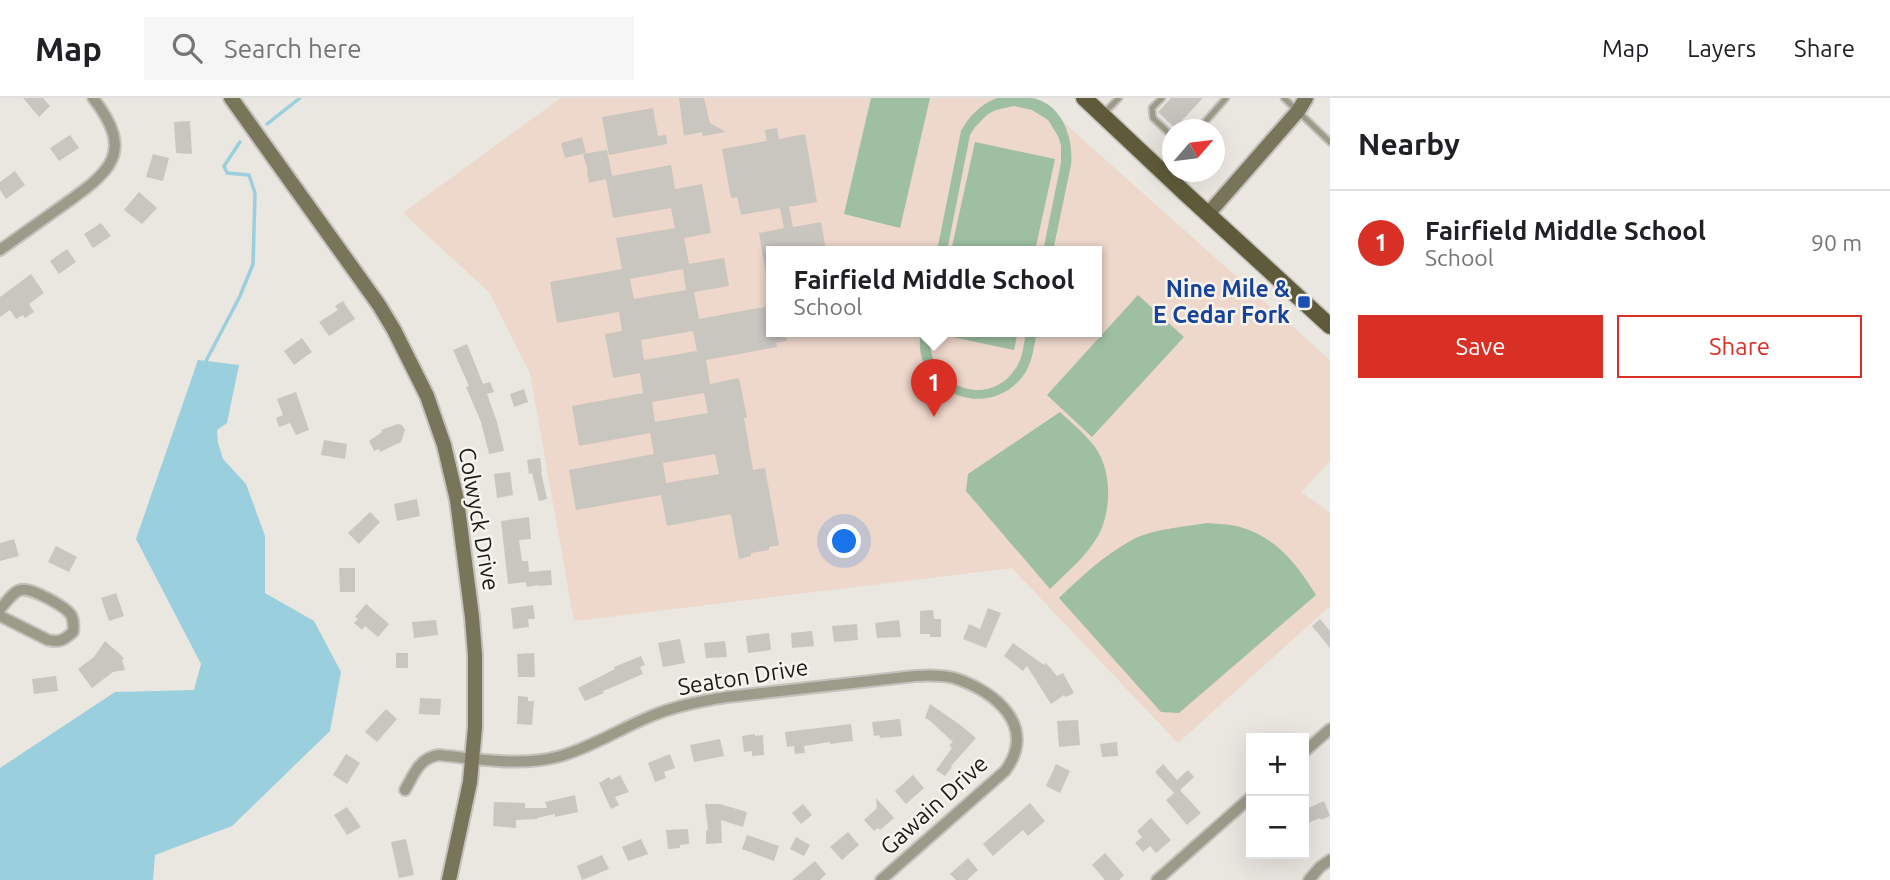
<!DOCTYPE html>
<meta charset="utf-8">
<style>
:root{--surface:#fff;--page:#f6f6f6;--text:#202124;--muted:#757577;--line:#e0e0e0;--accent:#d93025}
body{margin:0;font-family:Ubuntu,sans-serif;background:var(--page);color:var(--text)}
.controls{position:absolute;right:21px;bottom:21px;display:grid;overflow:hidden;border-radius:0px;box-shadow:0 7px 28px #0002}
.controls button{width:63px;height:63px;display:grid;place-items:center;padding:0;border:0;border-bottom:2px solid var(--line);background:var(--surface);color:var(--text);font:35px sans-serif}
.compass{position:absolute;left:1162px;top:21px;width:63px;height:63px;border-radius:50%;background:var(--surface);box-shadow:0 7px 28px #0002;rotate:62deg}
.you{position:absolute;left:845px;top:444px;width:24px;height:24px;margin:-18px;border:5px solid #fff;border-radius:50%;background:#1a73e8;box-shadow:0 0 0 10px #1a73e833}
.badge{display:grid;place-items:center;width:46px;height:46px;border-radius:50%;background:var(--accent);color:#fff;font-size:23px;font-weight:700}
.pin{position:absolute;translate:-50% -58px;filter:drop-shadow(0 2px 4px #0008)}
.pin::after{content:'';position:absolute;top:37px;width:24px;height:21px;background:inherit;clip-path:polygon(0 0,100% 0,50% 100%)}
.popup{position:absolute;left:766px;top:148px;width:336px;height:91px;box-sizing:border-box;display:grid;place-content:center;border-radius:0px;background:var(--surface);filter:drop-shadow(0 2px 5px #0005);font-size:23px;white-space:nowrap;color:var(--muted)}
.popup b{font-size:26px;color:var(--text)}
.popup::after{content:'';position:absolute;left:50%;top:100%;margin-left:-14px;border:14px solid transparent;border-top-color:var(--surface)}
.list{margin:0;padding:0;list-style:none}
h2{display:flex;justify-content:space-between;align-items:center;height:91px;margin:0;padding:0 28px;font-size:30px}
h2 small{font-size:23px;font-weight:400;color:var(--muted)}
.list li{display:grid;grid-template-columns:46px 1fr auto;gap:21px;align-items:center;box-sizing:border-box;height:105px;padding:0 28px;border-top:2px solid var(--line)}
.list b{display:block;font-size:26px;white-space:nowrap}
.list p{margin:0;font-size:23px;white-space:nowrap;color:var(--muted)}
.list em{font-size:23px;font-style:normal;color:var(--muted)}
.actions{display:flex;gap:14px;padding:21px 28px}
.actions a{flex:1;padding:16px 0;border:2px solid var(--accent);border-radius:0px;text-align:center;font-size:24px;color:var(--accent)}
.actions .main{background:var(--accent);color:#fff}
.icon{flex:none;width:38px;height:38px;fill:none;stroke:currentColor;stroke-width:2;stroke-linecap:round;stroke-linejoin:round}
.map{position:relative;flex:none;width:1330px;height:782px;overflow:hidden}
header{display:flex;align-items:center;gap:42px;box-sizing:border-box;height:98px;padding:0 35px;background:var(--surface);border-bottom:2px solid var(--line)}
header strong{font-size:33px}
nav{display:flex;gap:38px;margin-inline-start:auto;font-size:24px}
.search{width:490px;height:63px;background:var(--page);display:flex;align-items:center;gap:18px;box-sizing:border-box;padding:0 24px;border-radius:0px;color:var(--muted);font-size:26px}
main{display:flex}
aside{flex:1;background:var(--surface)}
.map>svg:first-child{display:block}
</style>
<header>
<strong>Map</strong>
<div class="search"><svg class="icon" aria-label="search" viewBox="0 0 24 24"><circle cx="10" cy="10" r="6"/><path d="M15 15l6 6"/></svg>Search here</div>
<nav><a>Map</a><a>Layers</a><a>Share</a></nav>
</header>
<main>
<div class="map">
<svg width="1330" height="782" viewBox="0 0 1330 782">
<rect width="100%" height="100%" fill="#eae6e0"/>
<path fill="#eed7cb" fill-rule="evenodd" d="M561 0H1036L1330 262V363L1301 394 1330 415V508L1178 645 1012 470 574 523 530 275 489 194 403 115ZM771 153H1097V233H771Z"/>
<g fill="#9ebfa1">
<path d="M871 0H930L900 130 844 116Z"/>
<path d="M997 0C1008 0 1020 0 1031 0 1062 4 1074 41 1071 67L1053 153H1043L1061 65V47L1058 38 1048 22 1032 12 1014 8 996 12 988 16 975 29 970 37 947 153H937L961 33C970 17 980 7 997 0Z"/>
<path d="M975 44 1055 61 1035 153H951Z"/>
<path d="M1138 197 1184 239 1092 339 1047 297Z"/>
<path d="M921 233H931C921 285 987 315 1016 270 1023 260 1024 245 1026 233H1037C1034 247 1033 263 1025 275 991 327 909 294 921 233Z"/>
<path d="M934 233H1018L1014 252 933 235Z"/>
<path d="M1060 314C1072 325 1085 336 1095 349 1112 372 1112 413 1098 438 1086 459 1067 474 1050 491L966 393 968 376Z"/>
<path d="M1207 425C1217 426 1230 426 1240 429 1276 439 1297 466 1316 497L1179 615 1161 614 1059 500C1081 479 1104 457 1132 442 1152 431 1184 429 1207 425Z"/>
</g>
<path fill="#9acfdd" d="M198 262 239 267 227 325 217 332 218 345 223 361 246 386 265 438V495L314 523 341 574 330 633 232 728 155 757 153 782H0V670L115 594 194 592 201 566 136 441Z"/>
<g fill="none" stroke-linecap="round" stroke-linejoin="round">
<g stroke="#9acfdd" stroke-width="3.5">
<path d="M267 26 300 0"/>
<path d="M206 263 240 198 253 166 255 95 249 77 227 75 224 68 240 44"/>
</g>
</g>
<g fill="#c9c6c0" fill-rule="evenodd">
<path d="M23 0H43L50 8 39 19Z"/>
<path d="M679 0H704L710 25 726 34 703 38 702 34 684 38Z"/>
<path d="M1171 0H1203L1175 30 1158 14Z"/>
<path d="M653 10 658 38 666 37 667 46 609 57 602 19Z"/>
<path d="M190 23 192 56 176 55 174 24Z"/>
<path d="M777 30 779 41 805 36 817 104 789 109 793 129 821 124 826 153H771V176H766L759 135 784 130 780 110 741 117 737 99 731 100 722 51 767 43 765 32Z"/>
<path d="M70 37 79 50 59 63 50 50Z"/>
<path d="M582 39 586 55 565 60 561 45Z"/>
<path d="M607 52 612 78 671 67 675 91 702 86 711 135 684 140 689 166 724 160 729 188 694 194 699 221 770 208 771 233H785L787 243 776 245 777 249 706 262 710 286 739 280 747 320H744L753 372 765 370 779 447 769 449V452L751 455V458L739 461 731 416 667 428 661 397 576 412 569 372 654 356 650 335 579 348 572 308 643 295 640 275 613 280 605 236 622 233 619 214 557 225 550 184 622 171 616 140 675 130 671 110 613 120 606 81 589 85 587 74H588L583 56ZM683 171 686 192 634 201 630 181ZM693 233 697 253 644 262 641 242ZM704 295 708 315 655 324 652 304ZM715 356 719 376 666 385 663 365Z"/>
<path d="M153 56 169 60 163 83 146 79Z"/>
<path d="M15 73 25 87 6 101 0 92V84Z"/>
<path d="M139 94 157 110 142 126 124 112Z"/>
<path d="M101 125 111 138 93 150 84 136Z"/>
<path d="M67 151 76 164 59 176 50 163Z"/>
<path d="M31 176 44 195 29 206 34 214 25 220 23 217 16 221 10 212 0 219V199Z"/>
<path d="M343 203 355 221 329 238 319 224 338 212 335 208Z"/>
<path d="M302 240 312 254 294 267 284 253Z"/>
<path d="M467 246 483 286 490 284 494 294 487 296 497 324 504 353 489 356 481 324 466 289 469 288 453 252Z"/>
<path d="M524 291 528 304 514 309 510 296Z"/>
<path d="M296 294 309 332 296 337 290 325 279 329 276 320 283 317 277 301Z"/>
<path d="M398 326 402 327 405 332 401 344 380 354 379 351 374 353 369 343 382 334 381 332Z"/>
<path d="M324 342 347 346 345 361 321 357Z"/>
<path d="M540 360 542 373 541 374 547 401 539 403 532 375 529 376 527 362Z"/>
<path d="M510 374 513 397 497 400 494 376Z"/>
<path d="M417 401 420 418 397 423 394 406Z"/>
<path d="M370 414 380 424 359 446 348 435Z"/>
<path d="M529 419 531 441 519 442 522 463H528L529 474 551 472 552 487 539 488V487L527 489 526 484 508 486 501 423Z"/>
<path d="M14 441 19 458 0 463V445Z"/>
<path d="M56 448 77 459 69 474 48 464Z"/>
<path d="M339 470H355V494H340Z"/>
<path d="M116 495 124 518 109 523 101 500Z"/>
<path d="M366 506 389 526 378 539 365 528 362 532 354 525 358 521 355 519Z"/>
<path d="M533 507 535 521H528L529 529 513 531 511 510Z"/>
<path d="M988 510 1001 515 986 550 963 541 969 526 980 531Z"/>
<path d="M933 512 934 521H941V539H930V536H920V513Z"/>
<path d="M1320 521 1330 533V550L1312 528Z"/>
<path d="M436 522 438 537 414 540 412 524Z"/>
<path d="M899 522 901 539 877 540 875 525Z"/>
<path d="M857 526 858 542 834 544 832 528Z"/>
<path d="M812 533 814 548 792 550 791 535Z"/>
<path d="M769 535 771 552 748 555 746 538Z"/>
<path d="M680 541 685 565 663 569 658 545Z"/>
<path d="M105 543 124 560 122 562 125 572 113 574 92 590 78 571 94 559Z"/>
<path d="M725 543 727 559 706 560 704 545Z"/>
<path d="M1013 545 1044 567 1046 565 1057 578 1063 575 1074 595 1066 599 1064 597 1051 606 1027 568 1023 573 1004 558Z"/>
<rect x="396" y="555" width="12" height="15"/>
<path d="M534 555 535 579H518L517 556Z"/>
<path d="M641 558 645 567 640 569 643 576 615 588 603 593 604 595 585 603 578 590 615 571 614 569Z"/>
<path d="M56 578 58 593 34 596 32 581Z"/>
<path d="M518 598 528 599V603H534L532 627 517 626Z"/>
<path d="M420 600 441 601 440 617 419 616Z"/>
<path d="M930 606 959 626 976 640 951 668 952 669 945 678 936 672 952 650 949 647 953 644 929 622 925 620Z"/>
<path d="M386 611 397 621 377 644 365 634Z"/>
<path d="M900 621 902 638 880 640 879 637 874 638 872 624Z"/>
<path d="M1078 622 1080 647 1059 649 1057 623Z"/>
<path d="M851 626 853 643 830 646V644L804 648 805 655 795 656 794 648 787 649 785 634Z"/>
<path d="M755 636V638L763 637 764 657 752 658V653L744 654 742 638Z"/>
<path d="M720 641 724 658 694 664 690 647Z"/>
<path d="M1117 644 1118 658 1102 659 1100 646Z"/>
<path d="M346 656 360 665 347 686 333 677Z"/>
<path d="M670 656 675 670 664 674 666 680 655 684 648 665Z"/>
<path d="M1056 666 1070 673 1060 695 1046 688Z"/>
<path d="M1163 666 1177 682 1188 672 1194 679 1180 692 1201 715 1187 727 1166 702 1174 695 1155 674Z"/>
<path d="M620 677 629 694 615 699 619 707 611 711 599 685 609 679 611 682Z"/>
<path d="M913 677 924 690 906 706 895 693Z"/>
<path d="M575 697 578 714 555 719V716L537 720V721L516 722V730L493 728 494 704 525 705V710H547L545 704Z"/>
<path d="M876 700 894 720 880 732 878 730 874 733 864 722 877 710Z"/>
<path d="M1324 703 1330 718 1321 722 1320 720 1308 725 1304 712Z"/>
<path d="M1030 705 1045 723 1028 738 1023 732 993 758 983 746Z"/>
<path d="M705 706H720L747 714 743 729 721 722 722 745 706 746V733L708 732Z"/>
<path d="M803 706 812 717 801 726 792 715Z"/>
<path d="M347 709 361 729 347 737 334 717Z"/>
<path d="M1151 720 1171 742 1156 755 1150 748 1143 754 1135 745 1142 739 1137 733Z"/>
<path d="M688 731 689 746 680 747V750L668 751 666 732Z"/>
<path d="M848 734 859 747 842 762 830 749Z"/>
<path d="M747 737 779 748 774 763 742 751Z"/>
<path d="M796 739 810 747 804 758 790 751Z"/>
<path d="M406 741 414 777 399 780 391 744Z"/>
<path d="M641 741 648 756 628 763 622 749Z"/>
<path d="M1105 755 1124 777 1119 782H1105L1092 767Z"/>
<path d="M602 757 609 771 582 782 577 768Z"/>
<path d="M968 760 978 772 967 782H956L950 776Z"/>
<path d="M815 763 826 776 820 782H792Z"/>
</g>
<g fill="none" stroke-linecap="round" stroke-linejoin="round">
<defs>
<g id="lane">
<path d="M1162 0 1152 10 1153 20 1172 38"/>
<path d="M1284 0 1330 44"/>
<path d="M1104 15 1119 0"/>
<path d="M1198 32 1226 0"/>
</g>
<g id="street">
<path d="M0 152C21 137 42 122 62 108 110 74 136 55 93 0"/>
<path d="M0 511C6 505 13 493 21 492 31 489 66 509 71 517 74 523 74 527 73 534 65 541 60 545 48 542L0 518"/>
<path d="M1304 654 1330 631"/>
<path d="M405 692C414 676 419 660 439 657 479 661 521 669 561 658 592 649 620 631 649 619 674 608 700 603 727 599L915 578C928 577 942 577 954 580 996 593 1038 629 1005 673L881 782"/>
<path d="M1157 782 1251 699"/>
<path d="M1309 782 1320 769 1330 762"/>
</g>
<g id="secondary">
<path d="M231 0 379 207 394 232 427 298 444 347 457 402 472 519 475 557V629L470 684 449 782"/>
<path d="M1208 116 1298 13 1306 0"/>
</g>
<path id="primary" d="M1084 0 1187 97 1330 228"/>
</defs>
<use href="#lane" stroke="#c5c1bc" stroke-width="9"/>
<use href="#street" stroke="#c5c1bc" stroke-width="14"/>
<use href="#secondary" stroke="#c5c1bc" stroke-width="18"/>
<use href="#primary" stroke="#c5c1bc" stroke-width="19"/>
<use href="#lane" stroke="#9c9a88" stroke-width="5"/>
<use href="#street" stroke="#9c9a88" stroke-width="10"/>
<use href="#secondary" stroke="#78755a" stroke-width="14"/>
<use href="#primary" stroke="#5f5b3a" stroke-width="16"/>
</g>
<rect fill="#1a4fb4" stroke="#f7f3ed" stroke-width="2.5" x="1297" y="197" width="14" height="14" rx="3.5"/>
<g text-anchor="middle" stroke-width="5" stroke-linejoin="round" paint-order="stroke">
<g font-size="23" font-weight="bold" fill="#164399" stroke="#f7f3ed" text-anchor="end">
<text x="1290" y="199">Nine Mile &amp;<tspan x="1290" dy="26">E Cedar Fork</tspan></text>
</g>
<g font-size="23" fill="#1b1a18" stroke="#f7f3ed">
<text transform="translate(479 421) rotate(80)" y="8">Colwyck Drive</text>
<text transform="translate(743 579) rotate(-9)" y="8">Seaton Drive</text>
<text transform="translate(934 707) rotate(-42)" y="8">Gawain Drive</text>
</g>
</g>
</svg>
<div class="controls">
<button>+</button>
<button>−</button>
</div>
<svg class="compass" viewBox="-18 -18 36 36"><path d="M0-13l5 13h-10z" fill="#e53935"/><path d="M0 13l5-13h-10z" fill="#757577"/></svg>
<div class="you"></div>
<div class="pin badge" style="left:934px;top:319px">1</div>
<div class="popup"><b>Fairfield Middle School</b>School</div>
</div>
<aside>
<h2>Nearby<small></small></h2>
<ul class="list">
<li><span class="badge">1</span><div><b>Fairfield Middle School</b><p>School</p></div><em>90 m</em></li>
</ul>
<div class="actions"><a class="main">Save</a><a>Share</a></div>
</aside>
</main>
